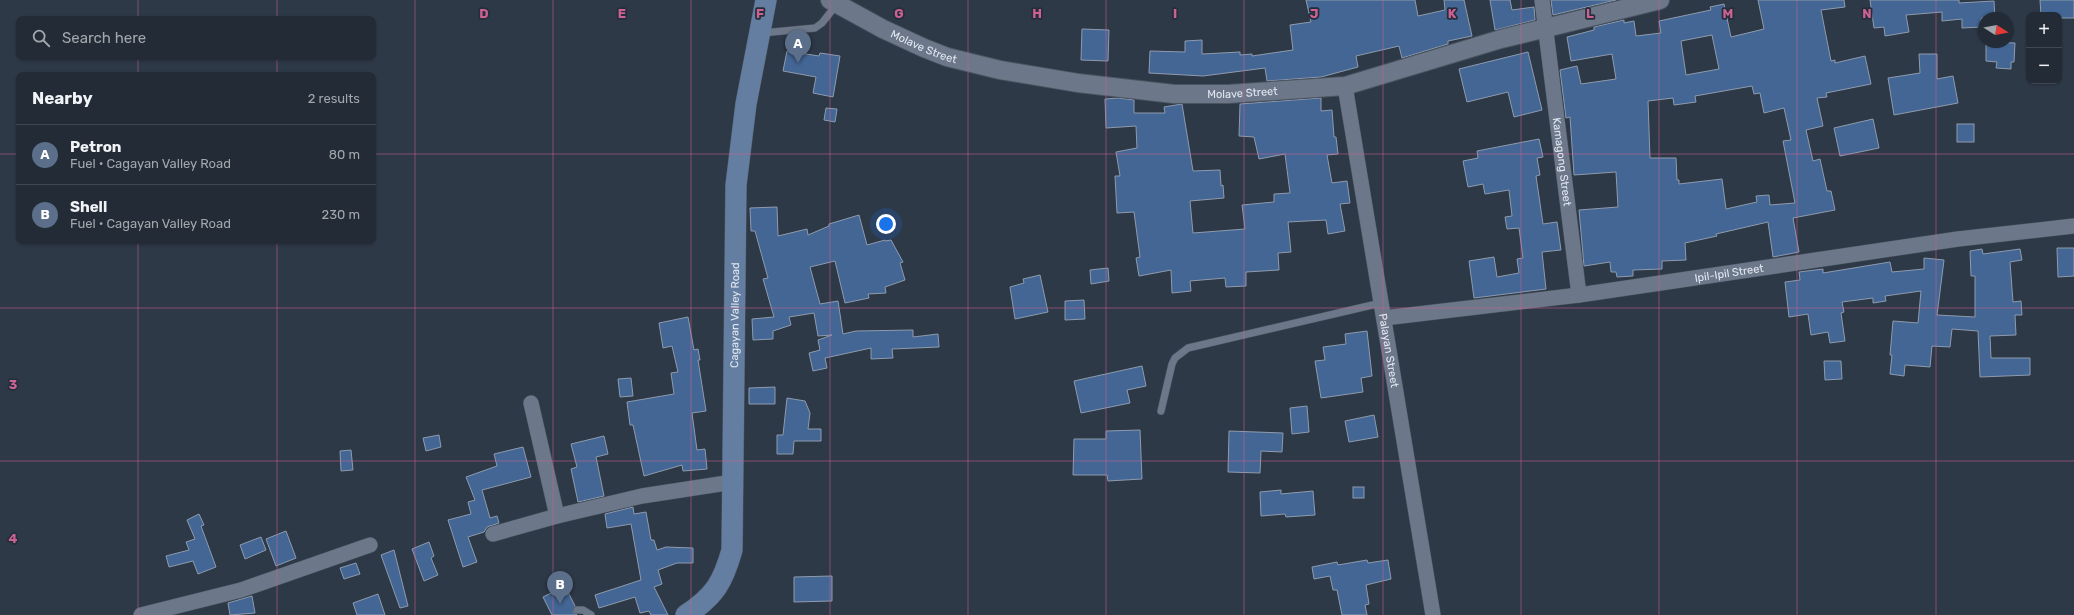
<!DOCTYPE html>
<meta charset="utf-8">
<style>
:root{--surface:#222b36;--page:#2e3742;--text:#f1f3f6;--muted:#a2a7ad;--line:#3f4751;--accent:#eba93a}
body{margin:0;font-family:Rubik,sans-serif;background:var(--page);color:var(--text)}
.controls{position:absolute;right:12px;top:12px;display:grid;overflow:hidden;border-radius:8px;box-shadow:0 1px 3px #0004}
.controls button{width:36px;height:36px;display:grid;place-items:center;padding:0;border:0;border-bottom:1px solid var(--line);background:var(--surface);color:var(--text);font:20px sans-serif}
.compass{position:absolute;left:1978px;top:12px;width:36px;height:36px;border-radius:50%;background:var(--surface);box-shadow:0 1px 3px #0004;rotate:101deg}
.you{position:absolute;left:886px;top:224px;width:14px;height:14px;margin:-10px;border:3px solid #fff;border-radius:50%;background:#1a73e8;box-shadow:0 0 0 6px #1a73e833}
.badge{display:grid;place-items:center;width:26px;height:26px;border-radius:50%;background:var(--accent);color:#fff;font-size:13px;font-weight:700}
.pin{position:absolute;translate:-50% -33px;filter:drop-shadow(0 1px 2px #0008)}
.pin::after{content:'';position:absolute;top:21px;width:14px;height:12px;background:inherit;clip-path:polygon(0 0,100% 0,50% 100%)}
.list{margin:0;padding:0;list-style:none}
h2{display:flex;justify-content:space-between;align-items:center;height:52px;margin:0;padding:0 16px;font-size:17px}
h2 small{font-size:13px;font-weight:400;color:var(--muted)}
.list li{display:grid;grid-template-columns:26px 1fr auto;gap:12px;align-items:center;box-sizing:border-box;height:60px;padding:0 16px;border-top:1px solid var(--line)}
.list b{display:block;font-size:15px;white-space:nowrap}
.list p{margin:0;font-size:13px;white-space:nowrap;color:var(--muted)}
.list em{font-size:13px;font-style:normal;color:var(--muted)}
.icon{flex:none;width:22px;height:22px;fill:none;stroke:currentColor;stroke-width:2;stroke-linecap:round;stroke-linejoin:round}
.map{position:relative;flex:none;width:2074px;height:615px;overflow:hidden}
.search{position:absolute;background:var(--surface);box-shadow:0 1px 3px #0004;left:16px;top:16px;width:360px;height:44px;display:flex;align-items:center;gap:10px;box-sizing:border-box;padding:0 14px;border-radius:8px;color:var(--muted);font-size:15px}
.panel{position:absolute;background:var(--surface);box-shadow:0 1px 3px #0004;left:16px;top:72px;width:360px;height:172px;border-radius:8px}
.map>svg:first-child{display:block}
</style>
<div class="map">
<svg width="2074" height="615" viewBox="0 0 2074 615">
<rect width="100%" height="100%" fill="#2e3948"/>
<g fill="#436695" stroke="#8e9bad" fill-rule="evenodd">
<path d="M1306 0H1415L1418 16 1445 10 1444 0H1464L1472 36 1448 41V44L1402 58 1399 46 1356 56 1358 67 1321 77 1267 81 1265 68 1203 76 1149 73 1150 51 1185 52V41L1202 40V54L1240 52V55L1252 54V56L1293 50 1290 25 1311 22Z"/>
<path d="M1490 0H1510L1512 10 1534 7 1535 20 1495 30Z"/>
<path d="M1551 0H1616L1553 15Z"/>
<path d="M1758 0H1844L1845 7 1821 10 1831 61 1835 60V63L1865 56 1871 84 1826 93 1827 97 1817 98 1823 126 1806 130 1813 161 1820 159 1827 191H1831L1835 210 1793 218 1799 252 1773 257 1768 222 1716 234 1717 236 1685 243 1686 260 1662 261V269L1633 270V276L1617 277 1616 272H1611L1610 262 1584 266 1579 210 1618 207 1616 172 1574 175 1570 117 1566 118 1560 70 1577 66 1581 84 1616 79 1612 54 1571 61 1567 37 1594 30V27L1624 20V23L1634 21 1636 36 1661 33 1659 21 1711 10 1710 7 1724 4 1731 37 1764 29ZM1712 35 1719 69 1686 75 1681 41ZM1752 86 1754 94 1760 93 1764 113 1784 108 1791 140 1783 141 1795 203 1770 205 1769 195 1756 196 1757 202 1726 209 1722 179 1679 184V180H1677L1676 158H1650L1648 101 1673 98 1674 105 1696 102 1695 96Z"/>
<path d="M1870 0H1959V3L1994 1 1995 18H1981V27L1962 28V19L1942 21V12L1906 15 1909 32 1885 36 1884 27 1874 28Z"/>
<path d="M2040 0H2074V18H2059V15H2041Z"/>
<path d="M1082 29 1109 30 1108 61 1081 60Z"/>
<path d="M1986 42 2015 43 2014 62H2011V69L1996 68 1997 62 1986 61Z"/>
<path d="M787 51 819 56 820 53 840 56 833 97 813 93 816 77 783 71Z"/>
<path d="M1528 52 1542 110 1514 117 1508 92 1467 102 1459 69Z"/>
<path d="M1919 54H1937V79L1953 76 1958 103 1894 115 1888 78 1920 73Z"/>
<path d="M1118 98 1134 100V113H1165L1164 107 1182 104 1193 171 1220 170 1221 186 1223 185 1224 198 1190 201 1193 233 1245 229 1242 205 1274 202V194L1290 193 1285 154 1259 159 1254 137 1239 136 1240 104 1321 98V111L1332 110 1334 137H1336L1338 154 1327 155 1332 183 1347 181 1350 203 1340 204 1345 231 1328 234 1326 220 1288 222 1291 252 1278 253 1279 270 1246 272V286L1226 287 1225 278 1190 281 1191 291 1172 293 1171 270 1139 276 1136 258 1140 257 1134 212 1117 213 1115 176H1120L1116 152 1137 148 1136 126 1106 128 1105 99Z"/>
<path d="M826 108 837 109 835 122 824 120Z"/>
<path d="M1873 119 1879 148 1840 156 1834 128Z"/>
<rect x="1957" y="124" width="17" height="18"/>
<path d="M1539 139 1543 157 1537 158 1540 175 1536 176 1543 224 1557 222 1561 250 1542 252 1546 289 1474 298 1469 261 1494 257 1497 277 1519 273 1517 259 1523 258 1519 228 1507 229 1505 217 1512 216 1509 190 1485 194 1483 184 1468 187 1463 161 1478 158 1477 151Z"/>
<path d="M777 207 778 236 807 229 808 235 829 226V224L859 215 867 245 885 240V241L891 240 903 262 900 263 905 280 885 287 886 293 868 294 869 298 845 303 835 261 810 267 820 304 838 301 843 334 856 331 913 330V337L938 334 939 347 892 349 893 358 871 359V348L825 358 827 368 813 371 809 353 820 350 818 340 832 335 818 336 814 313 789 317 791 325 773 331V339L753 340 752 319 774 317 763 279 768 278 755 231H751L750 208Z"/>
<path d="M2057 248H2074V276L2058 277Z"/>
<path d="M1982 249 1983 254 2020 249 2022 260 2010 262 2013 302 2021 301 2022 315H2015L2016 335 1990 336 1991 358H2030V375L1980 377 1978 331 1952 329 1950 347 1932 346 1930 367 1905 365 1904 376 1890 374 1892 355H1890L1893 321 1918 323 1921 291 1885 296 1886 301 1873 303V298L1842 302 1844 312 1841 313 1845 341 1830 343 1828 332 1811 335 1808 314 1789 317 1785 282 1800 280 1799 272 1823 269V273L1890 262 1892 272 1924 269V258L1944 260 1937 315 1975 317V276H1971L1970 251Z"/>
<path d="M1108 268 1109 281 1091 284 1090 270Z"/>
<path d="M1040 275 1048 312 1015 319 1010 287 1024 283 1023 279Z"/>
<path d="M1084 300 1085 319 1065 320V301Z"/>
<path d="M688 317 694 350 698 349 700 360H698L706 411 692 413 697 450 705 449 707 469 683 471 682 465 644 476 633 425H630L627 402 674 394 671 373 678 372 672 346 663 348 659 323Z"/>
<path d="M1367 331 1372 376 1361 378 1363 392 1321 398 1315 361 1325 360 1323 347 1346 344 1345 334Z"/>
<path d="M1824 361H1841L1842 379 1825 380Z"/>
<path d="M1142 366 1146 386 1127 390 1130 403 1081 413 1074 381Z"/>
<path d="M631 378 633 396 620 397 618 379Z"/>
<path d="M775 387V404H749V388Z"/>
<path d="M787 398 805 401 810 413 808 429H821V441H794L793 454H777V435H783Z"/>
<path d="M1307 406 1309 432 1292 434 1290 408Z"/>
<path d="M1374 415 1378 437 1349 442 1345 421Z"/>
<path d="M1140 430 1142 479 1108 481 1107 475H1073L1074 439H1106V431Z"/>
<path d="M1229 431 1283 433 1282 452 1261 451 1260 473 1228 472Z"/>
<path d="M439 435 441 447 426 451 423 438Z"/>
<path d="M604 436 608 454 596 457 604 496 578 502 571 469 577 467 571 444Z"/>
<path d="M523 447 531 477 482 490 490 518 497 516 499 523 487 527 484 532 468 537 477 562 463 567 448 520 471 514 468 502 475 500 466 477 497 466 494 454Z"/>
<path d="M351 450 353 470 341 471 340 451Z"/>
<rect x="1353" y="487" width="11" height="11"/>
<path d="M1281 490V494L1313 491 1315 515 1286 517 1285 514 1261 516 1260 492Z"/>
<path d="M633 507 634 514 646 512 651 540H654L657 550 666 547 693 548V563H677L658 570 662 584 654 587 668 615H651L649 611 640 613 635 597 599 608 595 595 641 580 631 524 607 528 605 514Z"/>
<path d="M199 514 204 525 201 526 216 567 198 574 193 561 169 567 166 556 189 550 186 542 195 539 187 520Z"/>
<path d="M286 531 296 558 276 566 266 539Z"/>
<path d="M261 537 266 550 245 559 240 545Z"/>
<path d="M429 542 434 556 431 558 438 575 424 581 412 549Z"/>
<path d="M394 550 408 606 400 608 381 555Z"/>
<path d="M1367 560 1368 563 1388 560 1391 579 1366 585 1369 604 1365 605 1367 615H1342L1337 590H1333L1330 576 1314 579 1312 567 1337 562 1338 565Z"/>
<path d="M356 563 360 574 344 579 340 568Z"/>
<path d="M832 576V601L794 602V577Z"/>
<path d="M565 586 575 606 573 612 577 615H552L543 597Z"/>
<path d="M378 594 385 615H357L353 603Z"/>
<path d="M252 596 255 613 230 615 228 603Z"/>
</g>
<g fill="none" stroke-linecap="round" stroke-linejoin="round">
<defs>
<g id="service">
<path d="M761 33 815 28 822 23 837 4"/>
<path d="M1161 411 1172 364 1175 358 1188 348 1381 303"/>
<path d="M577 610H583L591 615"/>
</g>
<g id="minor">
<path id="s1" d="M1542 0 1579 295"/>
<path id="s2" d="M1345 86 1433 615"/>
<path id="s3" d="M1384 318 1579 295 1958 239 2074 226"/>
<path d="M531 403 557 516"/>
<path d="M493 534 557 516 642 496 733 482"/>
<path d="M141 615 241 590 370 545"/>
</g>
<g id="tertiary">
<path id="s4" d="M830 0 883 29 924 48 947 57 1000 70 1078 83 1174 94H1228L1345 86 1501 39 1660 0"/>
</g>
<g id="secondary">
<path id="s5" d="M686 615C715 596 723 582 732 550L736 185 746 104 766 0"/>
</g>
</defs>
<use href="#service" stroke="#4b5460" stroke-width="8"/>
<use href="#minor" stroke="#4b5460" stroke-width="16"/>
<use href="#tertiary" stroke="#4b5460" stroke-width="20"/>
<use href="#secondary" stroke="#4b5460" stroke-width="22"/>
<use href="#service" stroke="#6c7889" stroke-width="7"/>
<use href="#minor" stroke="#6c7889" stroke-width="15"/>
<use href="#tertiary" stroke="#6c7889" stroke-width="18"/>
<use href="#secondary" stroke="#647ea1" stroke-width="21"/>
</g>
<path fill="none" stroke="#cd6190" stroke-width="1" stroke-opacity="0.55" d="M138 0V19M277 0V19M415 0V615M553 0V615M691 0V615M830 0V615M968 0V615M1106 0V615M1244 0V615M1383 0V615M1521 0V615M1659 0V615M1797 0V615M1936 0V615M138 57V75M277 57V75M0 154H19M373 154H2074M138 241V615M277 241V615M0 308H2074M0 461H2074"/>
<g text-anchor="middle" stroke-width="3.5" stroke-linejoin="round" paint-order="stroke">
<g font-size="11" fill="#e2e9f3" stroke="#242e3d">
<text dy="4" stroke="none"><textPath href="#s4" startOffset="105">Molave Street</textPath></text>
<text dy="4" stroke="none"><textPath href="#s4" startOffset="429">Molave Street</textPath></text>
<text dy="4" stroke="none"><textPath href="#s1" startOffset="163">Kamagong Street</textPath></text>
<text dy="4" stroke="none"><textPath href="#s3" startOffset="348">Ipil-Ipil Street</textPath></text>
<text dy="4" stroke="none"><textPath href="#s5" startOffset="317">Cagayan Valley Road</textPath></text>
<text dy="4" stroke="none"><textPath href="#s2" startOffset="268">Palayan Street</textPath></text>
</g>
</g>
<g font-size="13" text-anchor="middle" font-weight="bold" fill="#cd6190" stroke="#242e3d" stroke-width="3.5" stroke-linejoin="round" paint-order="stroke">
<text x="484" y="18">D</text>
<text x="622" y="18">E</text>
<text x="760" y="18">F</text>
<text x="899" y="18">G</text>
<text x="1037" y="18">H</text>
<text x="1175" y="18">I</text>
<text x="1314" y="18">J</text>
<text x="1452" y="18">K</text>
<text x="1590" y="18">L</text>
<text x="1728" y="18">M</text>
<text x="1867" y="18">N</text>
<text x="13" y="389">3</text>
<text x="13" y="543">4</text>
</g>
</svg>
<div class="controls">
<button>+</button>
<button>−</button>
</div>
<svg class="compass" viewBox="-18 -18 36 36"><path d="M0-13l5 13h-10z" fill="#e53935"/><path d="M0 13l5-13h-10z" fill="#a2a7ad"/></svg>
<div class="you"></div>
<div class="pin badge" style="left:798px;top:63px;background:#5c6f8a">A</div>
<div class="pin badge" style="left:560px;top:604px;background:#5c6f8a">B</div>
<div class="search"><svg class="icon" aria-label="search" viewBox="0 0 24 24"><circle cx="10" cy="10" r="6"/><path d="M15 15l6 6"/></svg>Search here</div>
<section class="panel">
<h2>Nearby<small>2 results</small></h2>
<ul class="list">
<li><span class="badge" style="background:#5c6f8a">A</span><div><b>Petron</b><p>Fuel · Cagayan Valley Road</p></div><em>80 m</em></li>
<li><span class="badge" style="background:#5c6f8a">B</span><div><b>Shell</b><p>Fuel · Cagayan Valley Road</p></div><em>230 m</em></li>
</ul>
</section>
</div>
